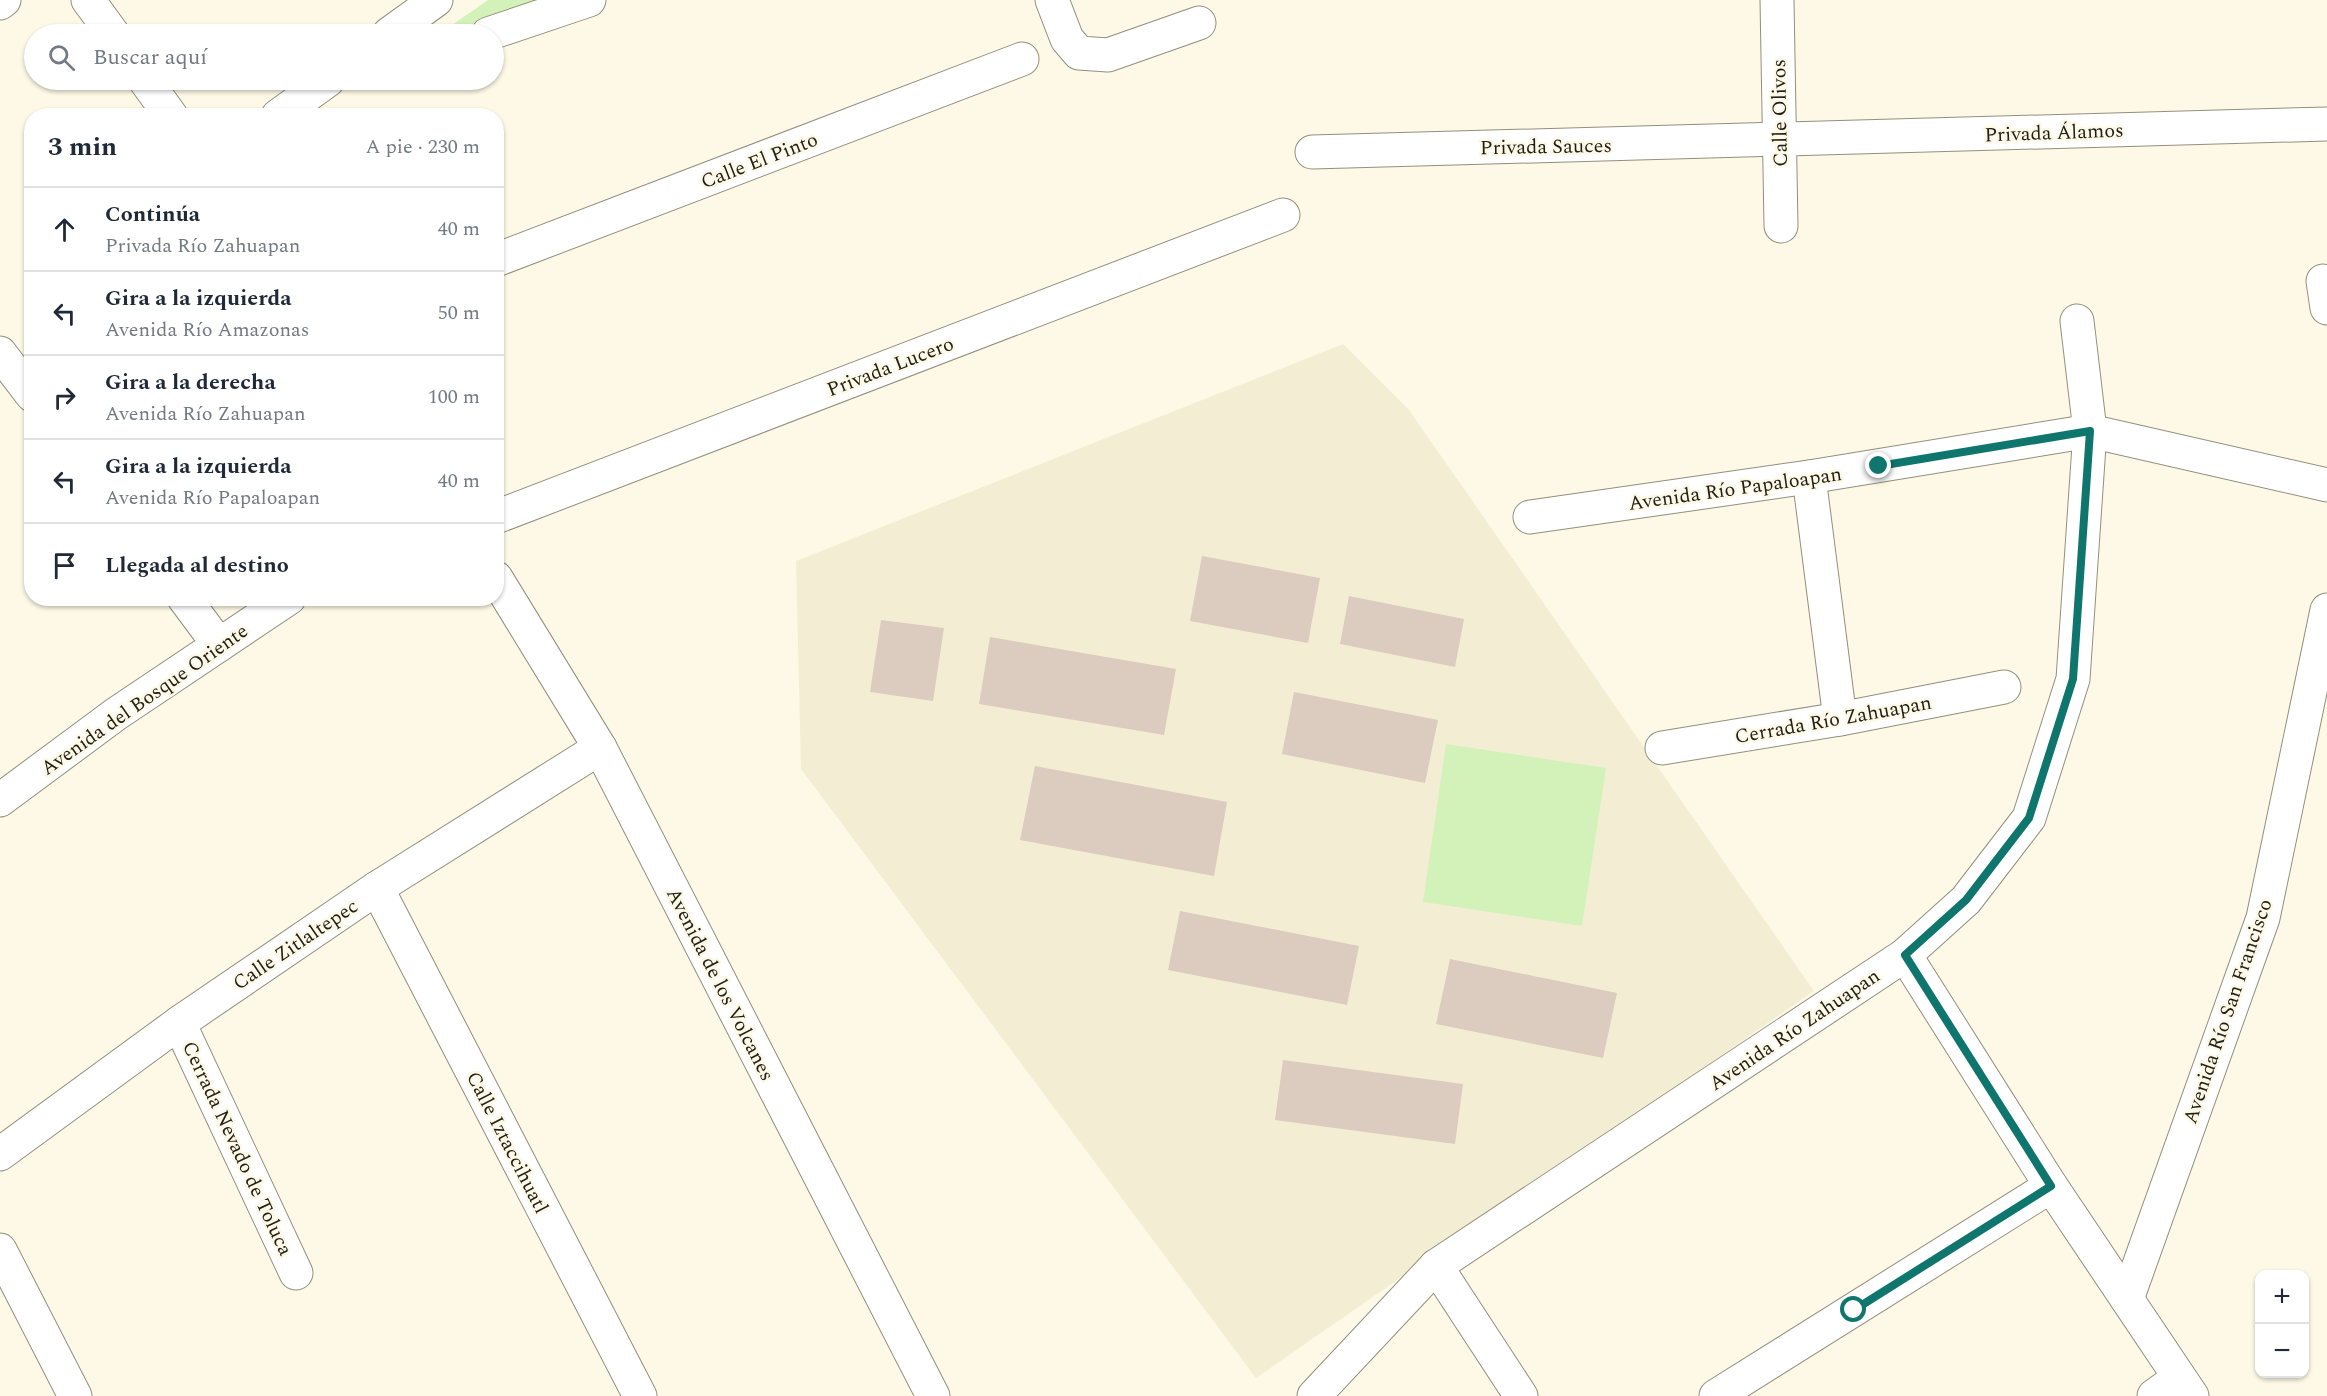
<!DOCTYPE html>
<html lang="es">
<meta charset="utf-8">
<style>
:root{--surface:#fff;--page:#f2f2f3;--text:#1f2937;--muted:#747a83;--line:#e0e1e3}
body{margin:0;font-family:Spectral,serif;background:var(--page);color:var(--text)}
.controls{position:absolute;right:18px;bottom:18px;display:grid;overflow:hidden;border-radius:12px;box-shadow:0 2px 4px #0004}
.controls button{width:54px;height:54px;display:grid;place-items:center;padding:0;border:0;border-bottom:2px solid var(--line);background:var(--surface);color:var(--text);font:30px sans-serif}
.stop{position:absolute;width:18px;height:18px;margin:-14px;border:4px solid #0f766e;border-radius:50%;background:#fff}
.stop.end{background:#0f766e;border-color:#fff;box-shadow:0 2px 6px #0008}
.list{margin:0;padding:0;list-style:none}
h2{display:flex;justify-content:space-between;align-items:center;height:78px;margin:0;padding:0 24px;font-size:26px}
h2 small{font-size:20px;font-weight:400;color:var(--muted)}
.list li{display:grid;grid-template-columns:39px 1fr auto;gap:18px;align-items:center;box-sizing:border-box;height:84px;padding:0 24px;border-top:2px solid var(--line)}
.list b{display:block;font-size:22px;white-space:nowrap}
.list p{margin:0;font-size:20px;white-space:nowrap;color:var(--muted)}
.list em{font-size:20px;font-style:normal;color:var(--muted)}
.icon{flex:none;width:33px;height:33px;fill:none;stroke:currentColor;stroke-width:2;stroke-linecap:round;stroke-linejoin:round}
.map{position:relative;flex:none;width:2327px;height:1396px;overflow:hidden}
.search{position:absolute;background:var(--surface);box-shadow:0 2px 4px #0004;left:24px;top:24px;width:480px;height:66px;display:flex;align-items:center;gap:15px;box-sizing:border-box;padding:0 21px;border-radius:33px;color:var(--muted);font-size:22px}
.panel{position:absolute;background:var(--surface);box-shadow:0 2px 4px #0004;left:24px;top:108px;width:480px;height:498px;border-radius:24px}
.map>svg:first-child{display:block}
</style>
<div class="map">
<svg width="2327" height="1396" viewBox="0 0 2327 1396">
<rect width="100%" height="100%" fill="#fdf9e6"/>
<path fill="#f3eed3" d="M1343 344 1409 410 1814 991 1256 1378 801 769 796 561Z"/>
<g fill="#d2f2b9">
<path d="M488 0H545L448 34H439Z"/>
<path d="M1446 744 1606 768 1582 926 1423 902Z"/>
</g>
<g fill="#dccbbf">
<path d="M1202 556 1320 578 1308 643 1190 621Z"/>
<path d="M1349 596 1464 619 1455 667 1340 644Z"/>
<path d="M881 620 944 628 933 701 870 692Z"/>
<path d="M990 637 1176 669 1164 735 979 704Z"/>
<path d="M1294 692 1438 720 1425 783 1282 754Z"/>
<path d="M1035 766 1227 802 1214 876 1020 840Z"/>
<path d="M1180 911 1359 946 1347 1005 1168 970Z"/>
<path d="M1450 959 1617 993 1603 1058 1436 1024Z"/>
<path d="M1283 1060 1463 1084 1455 1144 1275 1120Z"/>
</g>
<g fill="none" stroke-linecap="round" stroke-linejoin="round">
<defs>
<g id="minor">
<path d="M88 0 113 34"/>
<path d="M1052 0 1067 39 1079 53 1108 55 1199 23"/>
<path d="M1777 0 1781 226"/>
<path d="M0 3 4 0"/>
<path d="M389 34 436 0"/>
<path d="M488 34 589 0"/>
<path d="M145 80 171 116"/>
<path d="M278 116 328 80"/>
<path d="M1312 152 2327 124"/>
<path d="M496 260 1022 59"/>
<path d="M2323 281 2327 308"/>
<path d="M0 353 32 395"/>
<path d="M1809 477 1840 719"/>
<path d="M496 517 1283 215"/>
<path d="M1530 517 1809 477 2090 431 2327 485"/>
<path d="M496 578 600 748 933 1396"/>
<path d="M184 598 219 645"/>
<path d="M1662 748 1840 719 2004 687"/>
<path d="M0 800 116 714 289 598"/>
<path d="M377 888 640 1396"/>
<path d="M1905 955 2051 1186 2192 1396"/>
<path d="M179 1023 296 1273"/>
<path d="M0 1154 179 1023 377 888 600 748"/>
<path d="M0 1250 75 1396"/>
<path d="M1436 1266 1521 1396"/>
<path d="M2127 1299 2263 918 2327 610"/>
<path d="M1314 1396 1436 1266 1905 955 1966 900 2029 818 2073 679 2090 431 2077 321"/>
<path d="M1716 1396 2051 1186"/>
<path d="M2154 1396 2179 1378"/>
</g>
</defs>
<use href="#minor" stroke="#938f7e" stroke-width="35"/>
<use href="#minor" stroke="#fff" stroke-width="33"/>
</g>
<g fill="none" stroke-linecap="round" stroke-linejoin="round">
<path stroke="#0f766e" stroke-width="8" d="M1854 1310 2051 1186 1905 955 1966 900 2029 818 2073 679 2090 431 1879 466"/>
</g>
<g text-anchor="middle" stroke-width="5" stroke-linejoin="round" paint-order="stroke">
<g font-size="20" fill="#1f1e17" stroke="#fdf9e6">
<text transform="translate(1779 113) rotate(-91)" y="7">Calle Olivos</text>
<text transform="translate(2054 132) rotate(-2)" y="7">Privada Álamos</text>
<text transform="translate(1546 146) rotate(-1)" y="7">Privada Sauces</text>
<text transform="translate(759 160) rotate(-21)" y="7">Calle El Pinto</text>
<text transform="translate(890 366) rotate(-21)" y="7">Privada Lucero</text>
<text transform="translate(1735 488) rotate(-8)" y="7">Avenida Río Papaloapan</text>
<text transform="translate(144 699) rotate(-35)" y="7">Avenida del Bosque Oriente</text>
<text transform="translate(1833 719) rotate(-10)" y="7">Cerrada Río Zahuapan</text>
<text transform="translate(295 944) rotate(-34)" y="7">Calle Zitlaltepec</text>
<text transform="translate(721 984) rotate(63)" y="7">Avenida de los Volcanes</text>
<text transform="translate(2227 1011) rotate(-71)" y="7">Avenida Río San Francisco</text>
<text transform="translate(1794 1029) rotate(-34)" y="7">Avenida Río Zahuapan</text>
<text transform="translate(508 1142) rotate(63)" y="7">Calle Iztaccihuatl</text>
<text transform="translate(238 1148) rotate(65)" y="7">Cerrada Nevado de Toluca</text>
</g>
</g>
</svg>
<div class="controls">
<button>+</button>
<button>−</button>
</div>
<div class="stop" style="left:1854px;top:1310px"></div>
<div class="stop end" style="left:1879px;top:466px"></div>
<div class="search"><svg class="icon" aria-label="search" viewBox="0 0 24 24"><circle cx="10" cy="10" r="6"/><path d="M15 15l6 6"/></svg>Buscar aquí</div>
<section class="panel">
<h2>3 min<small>A pie · 230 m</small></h2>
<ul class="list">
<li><svg class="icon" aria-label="ahead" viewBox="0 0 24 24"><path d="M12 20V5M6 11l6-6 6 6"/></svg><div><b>Continúa</b><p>Privada Río Zahuapan</p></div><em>40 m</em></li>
<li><svg class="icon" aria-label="left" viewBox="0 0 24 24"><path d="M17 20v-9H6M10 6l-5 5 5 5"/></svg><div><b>Gira a la izquierda</b><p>Avenida Río Amazonas</p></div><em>50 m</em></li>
<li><svg class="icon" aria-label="right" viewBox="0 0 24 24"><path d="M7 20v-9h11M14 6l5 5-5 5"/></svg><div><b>Gira a la derecha</b><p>Avenida Río Zahuapan</p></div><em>100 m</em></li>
<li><svg class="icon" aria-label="left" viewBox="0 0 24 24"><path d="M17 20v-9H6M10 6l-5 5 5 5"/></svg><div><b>Gira a la izquierda</b><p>Avenida Río Papaloapan</p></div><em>40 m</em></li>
<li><svg class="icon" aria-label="arrive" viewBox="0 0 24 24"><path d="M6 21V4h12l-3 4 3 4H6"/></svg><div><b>Llegada al destino</b></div></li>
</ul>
</section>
</div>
